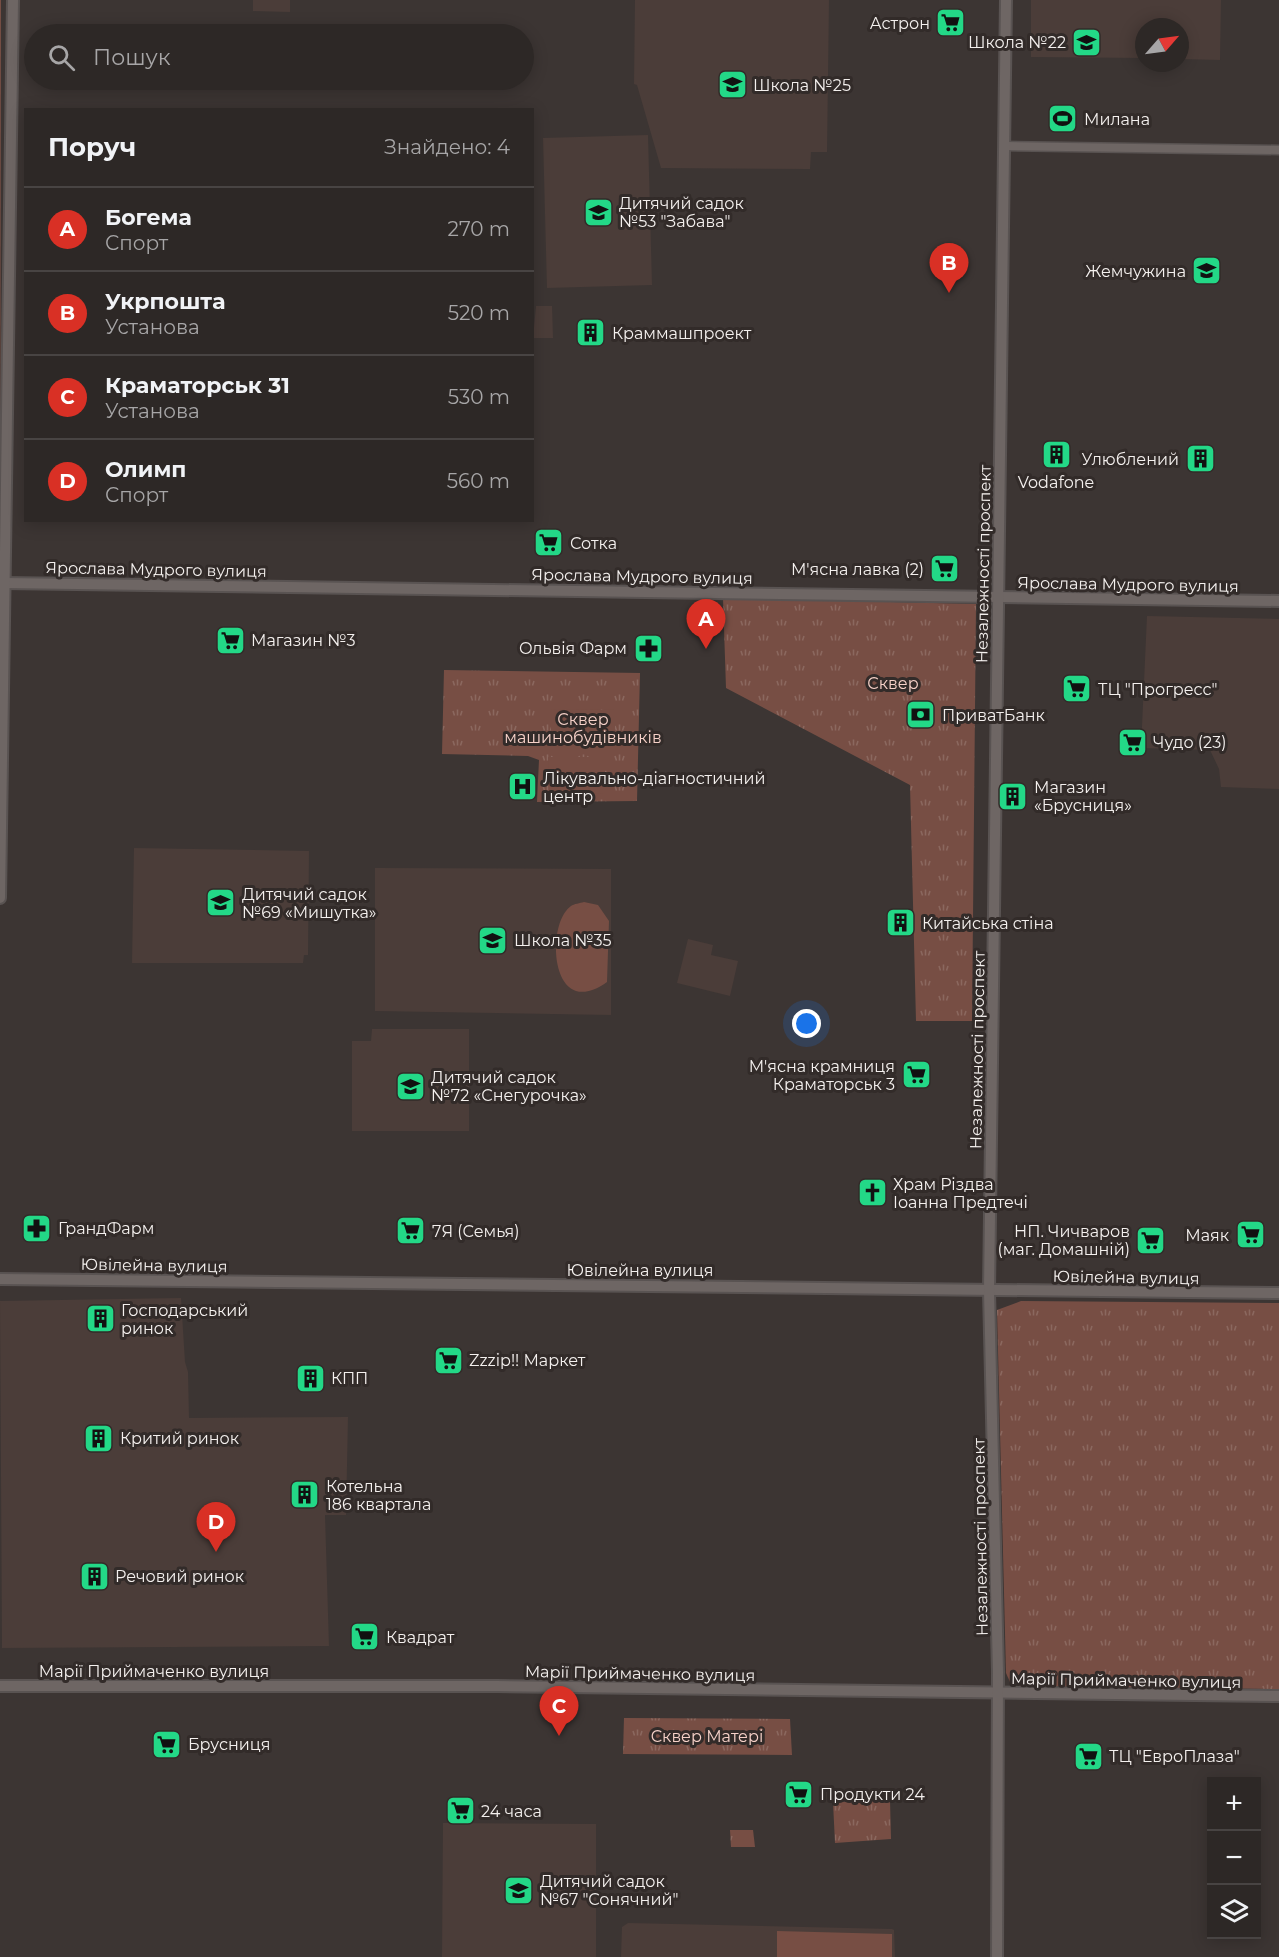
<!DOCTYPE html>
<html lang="uk">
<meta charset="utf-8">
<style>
:root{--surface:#2d2826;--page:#35302e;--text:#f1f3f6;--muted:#a7a6a7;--line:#484443;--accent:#d93025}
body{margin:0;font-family:Montserrat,sans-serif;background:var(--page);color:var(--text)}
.controls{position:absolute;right:18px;bottom:18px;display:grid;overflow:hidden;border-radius:0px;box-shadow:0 3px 15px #0003}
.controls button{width:54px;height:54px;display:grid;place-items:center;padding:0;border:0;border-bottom:2px solid var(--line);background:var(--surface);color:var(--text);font:30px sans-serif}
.compass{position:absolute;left:1135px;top:18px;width:54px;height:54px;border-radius:50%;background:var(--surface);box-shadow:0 3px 15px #0003;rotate:62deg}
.you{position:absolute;left:807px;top:1024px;width:21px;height:21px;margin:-15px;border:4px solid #fff;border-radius:50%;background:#1a73e8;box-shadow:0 0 0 9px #1a73e833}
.badge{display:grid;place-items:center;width:39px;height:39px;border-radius:50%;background:var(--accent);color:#fff;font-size:20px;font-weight:700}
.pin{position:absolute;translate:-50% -50px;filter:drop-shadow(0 2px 3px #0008)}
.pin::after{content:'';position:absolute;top:32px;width:21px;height:18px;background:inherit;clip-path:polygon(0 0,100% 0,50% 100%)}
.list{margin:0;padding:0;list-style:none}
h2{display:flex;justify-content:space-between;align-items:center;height:78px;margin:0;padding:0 24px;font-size:26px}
h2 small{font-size:20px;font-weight:400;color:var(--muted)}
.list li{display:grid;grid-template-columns:39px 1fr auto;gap:18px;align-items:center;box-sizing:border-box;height:84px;padding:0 24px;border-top:2px solid var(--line)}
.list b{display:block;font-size:22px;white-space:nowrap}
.list p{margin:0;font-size:20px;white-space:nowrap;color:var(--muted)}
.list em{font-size:20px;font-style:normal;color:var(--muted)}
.icon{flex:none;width:33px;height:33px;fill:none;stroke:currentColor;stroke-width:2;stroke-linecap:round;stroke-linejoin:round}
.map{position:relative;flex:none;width:1279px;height:1957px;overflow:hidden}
.search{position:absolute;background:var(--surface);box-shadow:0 3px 15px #0003;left:24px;top:24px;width:510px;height:66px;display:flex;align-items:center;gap:15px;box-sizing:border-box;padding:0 21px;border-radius:33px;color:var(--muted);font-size:22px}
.panel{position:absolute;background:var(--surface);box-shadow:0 3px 15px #0003;left:24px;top:108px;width:510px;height:414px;border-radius:0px}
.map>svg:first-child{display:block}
</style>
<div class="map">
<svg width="1279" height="1957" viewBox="0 0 1279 1957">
<defs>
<pattern id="grass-tufts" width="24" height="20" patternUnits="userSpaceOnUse" patternTransform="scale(1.5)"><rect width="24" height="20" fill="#774e44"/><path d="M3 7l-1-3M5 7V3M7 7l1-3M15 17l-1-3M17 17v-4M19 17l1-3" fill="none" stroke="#8b685f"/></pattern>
</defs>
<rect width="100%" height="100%" fill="#3c3533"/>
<g fill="#4b3d39">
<path d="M253 0H290V12L253 11Z"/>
<path d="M635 0H829L827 152H811L810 169 661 168 637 85 634 84Z"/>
<path d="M1031 0H1221L1220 60 1180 59V27H1144V58L1031 57Z"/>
<path d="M648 135 652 285 547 288 543 138Z"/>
<path d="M536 306H552L553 338H533Z"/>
<path d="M1147 616 1279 619V789L1221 787 1219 769 1210 750 1141 748Z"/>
<path d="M134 848 309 851 308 955H304L303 963H132Z"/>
<path d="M375 868 611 869V1015L375 1011Z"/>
<path d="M688 939 713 945 711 955 738 961 730 996 677 983Z"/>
<path d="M372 1029H469V1131H352V1041H371Z"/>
<path d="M181 1298 185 1362 188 1372 189 1418 348 1417 346 1515H325L329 1646 2 1648 0 1301Z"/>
<path d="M443 1823 596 1824V1957H442Z"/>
<path d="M628 1923 892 1929 894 1930 895 1957H621L622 1927Z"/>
</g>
<g fill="url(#grass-tufts)">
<path d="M0 0H1L0 614Z"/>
<path d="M723 598 976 604 972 1021H916L910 785 726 688Z"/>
<path d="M444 670 640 673 637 801 537 802 539 760 528 756 442 754Z"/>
<path d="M1021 1301 1279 1303V1689L1022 1686 1010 1682 1006 1673 997 1310Z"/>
<path d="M624 1718 790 1719 792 1755 623 1754Z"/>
<path d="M890 1801 891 1839 835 1843 833 1802Z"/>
<path d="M730 1830H753L755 1847H731Z"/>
</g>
<g fill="#774e44">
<path d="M551 709 615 710V744L551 743Z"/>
<path d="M548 757H605V793L549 794Z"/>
<path d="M584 902 598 905 609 921 607 982C550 1023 545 924 571 906 574 904 580 903 584 902Z"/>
<path d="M777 1931 892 1934V1957H777Z"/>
</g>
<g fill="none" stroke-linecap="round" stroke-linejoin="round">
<defs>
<path id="minor" d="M1005 146 1279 150"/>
<g id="tertiary">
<path d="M4 583 1279 601"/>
<path d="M0 898 13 0"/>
<path d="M0 1279 1279 1293"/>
<path d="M0 1686H497L1279 1696"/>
<path d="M997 1957 998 1672 989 1291 1006 0"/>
</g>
</defs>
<use href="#minor" stroke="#595352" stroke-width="11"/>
<use href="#tertiary" stroke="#595352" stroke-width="14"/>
<use href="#minor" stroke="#6e6664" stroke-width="8"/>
<use href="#tertiary" stroke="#6e6664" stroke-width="10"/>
</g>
<defs>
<symbol id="supermarket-square" viewBox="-11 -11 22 22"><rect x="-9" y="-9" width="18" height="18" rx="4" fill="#23d887" stroke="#322b29"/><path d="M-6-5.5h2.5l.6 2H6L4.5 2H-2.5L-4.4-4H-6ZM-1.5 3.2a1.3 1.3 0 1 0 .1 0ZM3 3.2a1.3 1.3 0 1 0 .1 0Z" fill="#111"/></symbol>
<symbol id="school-square" viewBox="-11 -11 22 22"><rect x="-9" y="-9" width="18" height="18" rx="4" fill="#23d887" stroke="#322b29"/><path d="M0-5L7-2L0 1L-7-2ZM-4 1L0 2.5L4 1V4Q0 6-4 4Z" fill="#111"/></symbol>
<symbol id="stadium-square" viewBox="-11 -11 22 22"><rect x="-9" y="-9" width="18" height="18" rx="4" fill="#23d887" stroke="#322b29"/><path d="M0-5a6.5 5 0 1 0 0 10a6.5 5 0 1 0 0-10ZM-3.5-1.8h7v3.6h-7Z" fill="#111"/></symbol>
<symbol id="building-square" viewBox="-11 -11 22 22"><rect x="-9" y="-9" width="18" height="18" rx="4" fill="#23d887" stroke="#322b29"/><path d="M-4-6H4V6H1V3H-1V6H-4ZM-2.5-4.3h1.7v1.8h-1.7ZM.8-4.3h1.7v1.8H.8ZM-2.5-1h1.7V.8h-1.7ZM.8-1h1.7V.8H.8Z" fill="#111"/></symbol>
<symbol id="pharmacy-square" viewBox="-11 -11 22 22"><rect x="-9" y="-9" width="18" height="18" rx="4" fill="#23d887" stroke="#322b29"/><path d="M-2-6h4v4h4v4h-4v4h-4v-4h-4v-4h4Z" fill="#111"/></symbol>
<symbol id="bank-square" viewBox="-11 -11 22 22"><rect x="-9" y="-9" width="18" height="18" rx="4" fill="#23d887" stroke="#322b29"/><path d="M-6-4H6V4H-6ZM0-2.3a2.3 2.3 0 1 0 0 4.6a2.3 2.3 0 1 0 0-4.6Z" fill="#111"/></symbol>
<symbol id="hospital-square" viewBox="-11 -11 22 22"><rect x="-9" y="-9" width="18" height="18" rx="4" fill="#23d887" stroke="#322b29"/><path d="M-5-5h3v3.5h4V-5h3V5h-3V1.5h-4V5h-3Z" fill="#111"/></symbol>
<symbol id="church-square" viewBox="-11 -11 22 22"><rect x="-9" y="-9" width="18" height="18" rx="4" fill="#23d887" stroke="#322b29"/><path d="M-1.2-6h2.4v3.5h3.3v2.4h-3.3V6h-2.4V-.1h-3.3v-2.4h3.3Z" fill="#111"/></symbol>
</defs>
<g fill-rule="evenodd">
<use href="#supermarket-square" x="934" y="6" width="33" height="33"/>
<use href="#school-square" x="1070" y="26" width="33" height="33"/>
<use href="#school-square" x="716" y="68" width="33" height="33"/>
<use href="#stadium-square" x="1046" y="102" width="33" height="33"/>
<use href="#school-square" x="582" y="196" width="33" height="33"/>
<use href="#school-square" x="1190" y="254" width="33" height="33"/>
<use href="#building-square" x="574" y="316" width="33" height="33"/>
<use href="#building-square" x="1040" y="438" width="33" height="33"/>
<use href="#building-square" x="1184" y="442" width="33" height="33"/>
<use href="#supermarket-square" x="532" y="526" width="33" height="33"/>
<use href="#supermarket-square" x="928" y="552" width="33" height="33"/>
<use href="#supermarket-square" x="214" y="624" width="33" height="33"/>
<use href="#pharmacy-square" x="632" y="632" width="33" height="33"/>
<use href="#supermarket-square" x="1060" y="672" width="33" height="33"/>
<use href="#bank-square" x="904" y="698" width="33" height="33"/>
<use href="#supermarket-square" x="1116" y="726" width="33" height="33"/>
<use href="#hospital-square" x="506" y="770" width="33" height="33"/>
<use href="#building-square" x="996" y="780" width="33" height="33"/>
<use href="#school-square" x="204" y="886" width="33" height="33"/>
<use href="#building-square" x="884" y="906" width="33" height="33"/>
<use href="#school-square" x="476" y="924" width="33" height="33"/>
<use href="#supermarket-square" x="900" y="1058" width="33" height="33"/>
<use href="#school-square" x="394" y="1070" width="33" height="33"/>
<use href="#church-square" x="856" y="1176" width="33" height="33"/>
<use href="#pharmacy-square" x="20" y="1212" width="33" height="33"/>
<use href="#supermarket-square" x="394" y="1214" width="33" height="33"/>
<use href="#supermarket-square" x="1234" y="1218" width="33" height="33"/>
<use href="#supermarket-square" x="1134" y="1224" width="33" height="33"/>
<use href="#building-square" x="84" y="1302" width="33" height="33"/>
<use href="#supermarket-square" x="432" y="1344" width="33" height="33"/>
<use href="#building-square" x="294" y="1362" width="33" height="33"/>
<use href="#building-square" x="82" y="1422" width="33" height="33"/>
<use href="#building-square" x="288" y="1478" width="33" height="33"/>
<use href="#building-square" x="78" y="1560" width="33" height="33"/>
<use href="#supermarket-square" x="348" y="1620" width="33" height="33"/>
<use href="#supermarket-square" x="150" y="1728" width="33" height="33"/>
<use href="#supermarket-square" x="1072" y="1740" width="33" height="33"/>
<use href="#supermarket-square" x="782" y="1778" width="33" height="33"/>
<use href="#supermarket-square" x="444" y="1794" width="33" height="33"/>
<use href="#school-square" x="502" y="1874" width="33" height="33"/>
</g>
<g text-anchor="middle" stroke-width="6" stroke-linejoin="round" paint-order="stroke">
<g font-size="16" fill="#f4f0ee" stroke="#322b29" text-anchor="start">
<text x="930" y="29" text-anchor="end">Астрон</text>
<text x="1066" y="48" text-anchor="end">Школа №22</text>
<text x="753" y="91">Школа №25</text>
<text x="1084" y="125">Милана</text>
<text x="619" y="209">Дитячий садок<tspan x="619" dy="18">№53 "Забава"</tspan></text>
<text x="1186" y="277" text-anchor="end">Жемчужина</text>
<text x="612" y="339">Краммашпроект</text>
<text x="1179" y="465" text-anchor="end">Улюблений</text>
<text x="1056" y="488" text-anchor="middle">Vodafone</text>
<text x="570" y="549">Сотка</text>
<text x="924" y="575" text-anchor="end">М'ясна лавка (2)</text>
<text x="251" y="646">Магазин №3</text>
<text x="627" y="654" text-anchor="end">Ольвія Фарм</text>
<text x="1098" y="695">ТЦ "Прогресс"</text>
<text x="942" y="721">ПриватБанк</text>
<text x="1153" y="748">Чудо (23)</text>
<text x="543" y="784">Лікувально-діагностичний<tspan x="543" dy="18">центр</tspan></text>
<text x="1034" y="793">Магазин<tspan x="1034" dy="18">«Брусниця»</tspan></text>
<text x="242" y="900">Дитячий садок<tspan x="242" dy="18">№69 «Мишутка»</tspan></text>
<text x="922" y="929">Китайська стіна</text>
<text x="514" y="946">Школа №35</text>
<text x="895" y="1072" text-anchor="end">М'ясна крамниця<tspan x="895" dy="18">Краматорськ 3</tspan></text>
<text x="431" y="1083">Дитячий садок<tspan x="431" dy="18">№72 «Снегурочка»</tspan></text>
<text x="893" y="1190">Храм Різдва<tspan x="893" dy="18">Іоанна Предтечі</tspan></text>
<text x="58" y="1234">ГрандФарм</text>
<text x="432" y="1237">7Я (Семья)</text>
<text x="1130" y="1237" text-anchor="end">НП. Чичваров<tspan x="1130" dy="18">(маг. Домашній)</tspan></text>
<text x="1229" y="1241" text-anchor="end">Маяк</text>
<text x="121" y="1316">Господарський<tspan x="121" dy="18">ринок</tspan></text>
<text x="469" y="1366">Zzzip!! Маркет</text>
<text x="331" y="1384">КПП</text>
<text x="120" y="1444">Критий ринок</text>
<text x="326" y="1492">Котельна<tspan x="326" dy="18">186 квартала</tspan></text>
<text x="115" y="1582">Речовий ринок</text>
<text x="386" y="1643">Квадрат</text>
<text x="188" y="1750">Брусниця</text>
<text x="1109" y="1762">ТЦ "ЕвроПлаза"</text>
<text x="820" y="1800">Продукти 24</text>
<text x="481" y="1817">24 часа</text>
<text x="540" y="1887">Дитячий садок<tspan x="540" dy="18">№67 "Сонячний"</tspan></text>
</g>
<g font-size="16" fill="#f4f0ee" stroke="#322b29">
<text transform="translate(983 564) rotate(-89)" y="6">Незалежності проспект</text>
<text transform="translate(156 569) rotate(1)" y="6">Ярослава Мудрого вулиця</text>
<text transform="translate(642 576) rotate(1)" y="6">Ярослава Мудрого вулиця</text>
<text transform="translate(1128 584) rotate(1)" y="6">Ярослава Мудрого вулиця</text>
<text transform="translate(977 1050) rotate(-89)" y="6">Незалежності проспект</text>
<text transform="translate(154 1265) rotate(1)" y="6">Ювілейна вулиця</text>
<text x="640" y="1276">Ювілейна вулиця</text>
<text transform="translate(1126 1277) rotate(1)" y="6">Ювілейна вулиця</text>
<text transform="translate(980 1537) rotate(-91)" y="6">Незалежності проспект</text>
<text x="154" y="1677">Марії Приймаченко вулиця</text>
<text transform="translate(640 1673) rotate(1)" y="6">Марії Приймаченко вулиця</text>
<text transform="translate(1126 1680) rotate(1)" y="6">Марії Приймаченко вулиця</text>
</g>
<g font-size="16" fill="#f7d2c9" stroke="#322b29">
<text x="893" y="689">Сквер</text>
<text x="583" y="725">Сквер<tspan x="583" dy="18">машинобудівників</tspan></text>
<text x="707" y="1742">Сквер Матері</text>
</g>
</g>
</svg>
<div class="controls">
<button>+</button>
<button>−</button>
<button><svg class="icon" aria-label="layers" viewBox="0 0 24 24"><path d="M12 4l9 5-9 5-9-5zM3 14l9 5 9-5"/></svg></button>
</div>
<svg class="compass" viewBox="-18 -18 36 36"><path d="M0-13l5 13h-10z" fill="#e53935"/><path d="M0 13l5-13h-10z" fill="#a7a6a7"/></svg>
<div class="you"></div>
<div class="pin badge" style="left:706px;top:649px">A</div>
<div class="pin badge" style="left:949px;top:293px">B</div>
<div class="pin badge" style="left:559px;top:1736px">C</div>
<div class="pin badge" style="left:216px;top:1552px">D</div>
<div class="search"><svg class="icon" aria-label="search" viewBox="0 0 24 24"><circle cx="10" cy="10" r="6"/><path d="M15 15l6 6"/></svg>Пошук</div>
<section class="panel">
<h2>Поруч<small>Знайдено: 4</small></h2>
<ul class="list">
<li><span class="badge">A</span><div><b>Богема</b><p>Спорт</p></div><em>270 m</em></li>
<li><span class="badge">B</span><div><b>Укрпошта</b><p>Установа</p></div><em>520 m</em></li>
<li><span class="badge">C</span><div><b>Краматорськ 31</b><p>Установа</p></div><em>530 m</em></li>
<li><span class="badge">D</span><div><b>Олимп</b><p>Спорт</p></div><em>560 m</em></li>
</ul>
</section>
</div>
